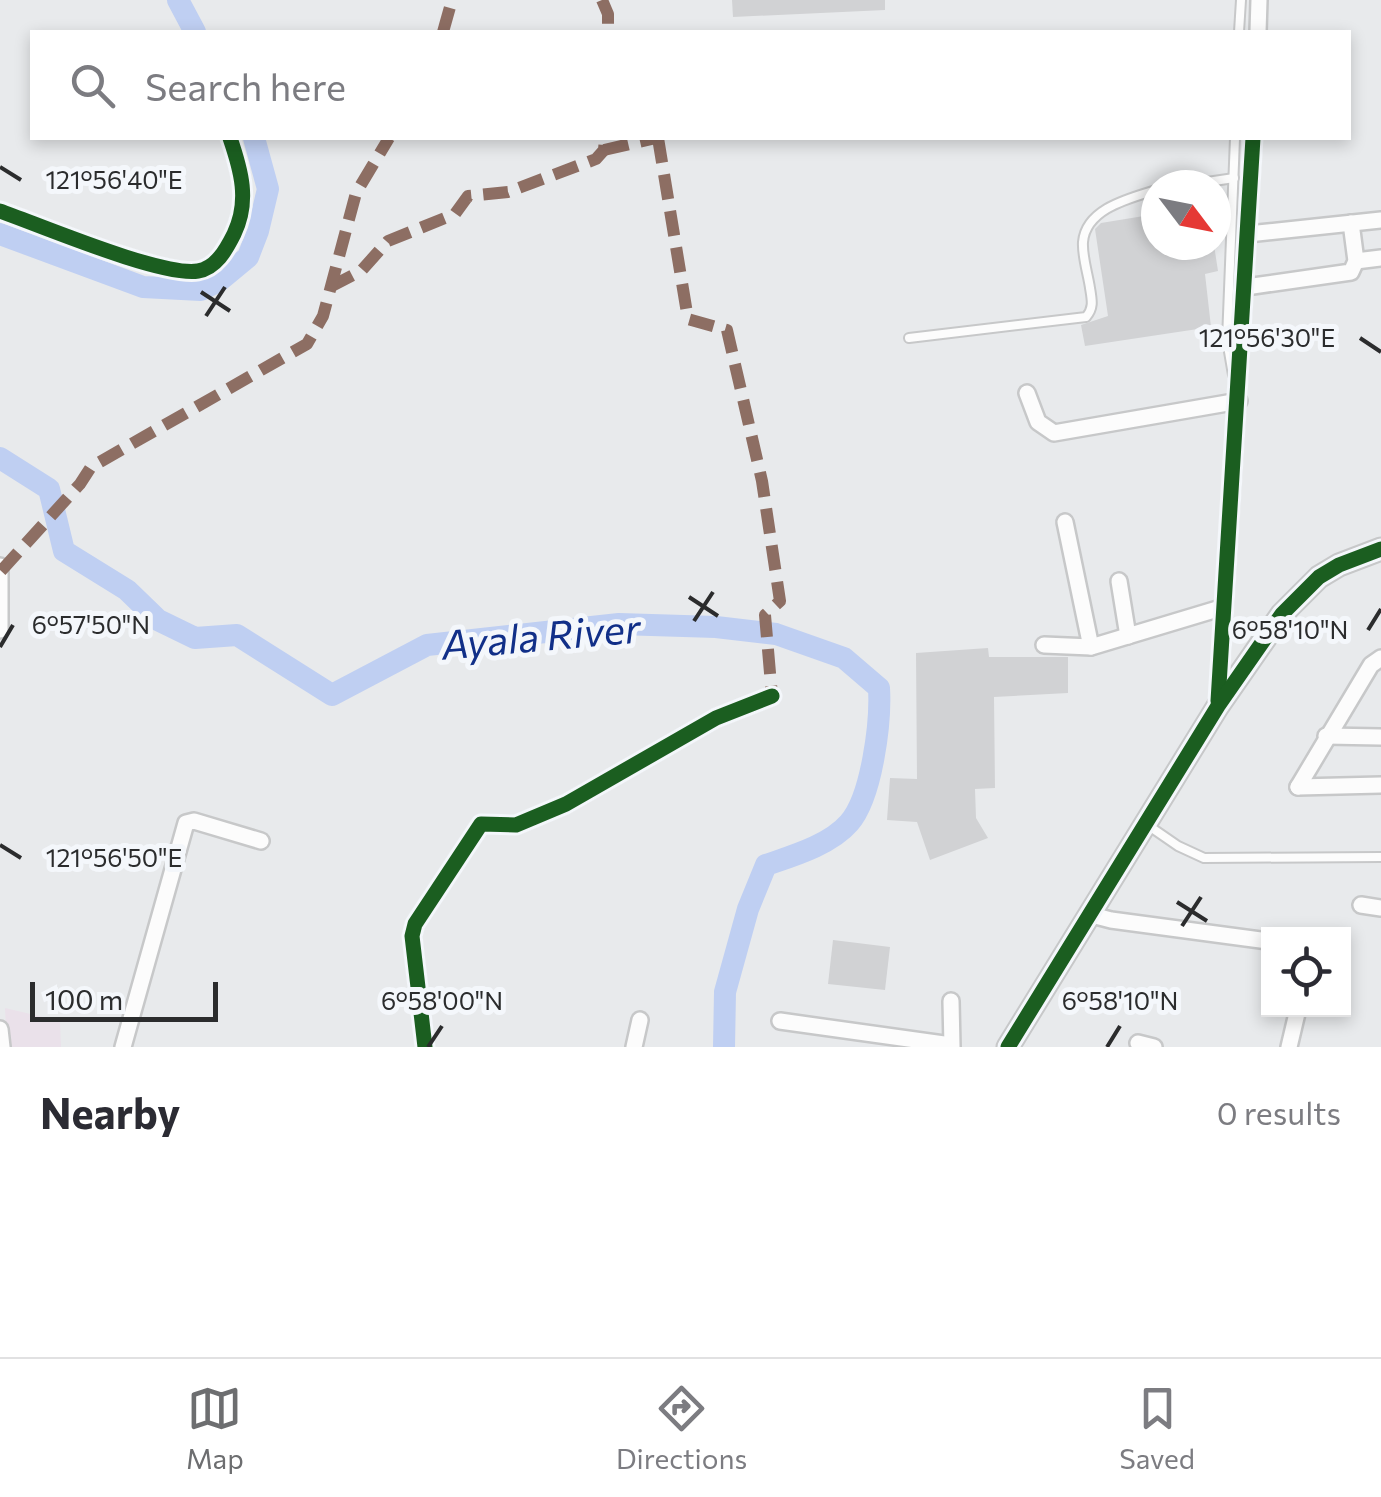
<!DOCTYPE html>
<meta charset="utf-8">
<style>
:root{--surface:#fff;--page:#f2f2f3;--text:#2b2b33;--muted:#7c7c81;--line:#e1e1e2;--accent:#6d6e70}
body{margin:0;font-family:Commissioner,sans-serif;background:var(--page);color:var(--text)}
.controls{position:absolute;right:30px;bottom:30px;display:grid;overflow:hidden;border-radius:0px;box-shadow:0 5px 15px #0003}
.controls button{width:90px;height:90px;display:grid;place-items:center;padding:0;border:0;border-bottom:2px solid var(--line);background:var(--surface);color:var(--text);font:50px sans-serif}
.compass{position:absolute;left:1141px;top:170px;width:90px;height:90px;border-radius:50%;background:var(--surface);box-shadow:0 5px 15px #0003;rotate:122deg}
.scale{position:absolute;left:30px;bottom:25px;width:188px;box-sizing:border-box;padding-left:10px;border:5px solid #2b2c2d;border-top:0;font-size:28px;line-height:35px;white-space:nowrap;color:#2b2c2d;-webkit-text-stroke:8px #f4f7fb;paint-order:stroke}
.list{margin:0;padding:0;list-style:none}
h2{display:flex;justify-content:space-between;align-items:center;height:130px;margin:0;padding:0 40px;font-size:42px}
h2 small{font-size:32px;font-weight:400;color:var(--muted)}
.icon{flex:none;width:55px;height:55px;fill:none;stroke:currentColor;stroke-width:2;stroke-linecap:round;stroke-linejoin:round}
.map{position:relative;flex:none;width:1381px;height:1047px;overflow:hidden}
.search{position:absolute;background:var(--surface);box-shadow:0 5px 15px #0003;left:30px;right:30px;top:30px;height:110px;display:flex;align-items:center;gap:25px;box-sizing:border-box;padding:0 35px;border-radius:0px;color:var(--muted);font-size:38px}
.sheet{height:310px;background:var(--surface)}
nav{display:flex;justify-content:space-around;align-items:center;box-sizing:border-box;height:140px;border-top:2px solid var(--line);background:var(--surface);font-size:28px;color:var(--muted)}
nav a{display:grid;justify-items:center;gap:5px}
nav .on{color:var(--accent)}
.map>svg:first-child{display:block}
</style>
<div class="map">
<svg width="1381" height="1047" viewBox="0 0 1381 1047">
<rect width="100%" height="100%" fill="#e8eaec"/>
<path fill="#eae1ea" d="M5 1008 60 1021 61 1047H7Z"/>
<g fill="none" stroke-linecap="round" stroke-linejoin="round">
<g stroke="#bfcff2" stroke-width="22">
<path d="M178 0 195 32"/>
<path d="M0 234 143 287 201 290 219 281 248 257 258 231 268 189 254 138"/>
<path d="M0 458 49 489 64 551 127 590 158 620 195 638 237 635 332 695 427 645 619 624 716 627 776 634 844 658 879 688C881 722 872 797 849 823 830 845 792 856 766 865L748 909 725 992 724 1047"/>
</g>
</g>
<g fill="#d1d2d4">
<path d="M732 0H885V10L733 17Z"/>
<path d="M1156 214V245H1214L1218 271 1205 274 1211 327 1085 346 1081 325 1108 316 1095 229 1101 223Z"/>
<path d="M988 648 989 657H1068V693L994 697 995 788 975 789 976 818 988 838 930 860 917 822 887 820 890 778 917 779 916 653Z"/>
<path d="M833 940 890 947 885 990 828 984Z"/>
</g>
<g fill="none" stroke-linecap="round" stroke-linejoin="round">
<defs>
<g id="lane">
<path d="M1239 32 1241 0"/>
<path d="M1187 185 1234 178"/>
<path d="M909 338 1086 317C1094 308 1092 300 1090 288 1088 274 1082 256 1083 242 1086 208 1131 198 1156 190"/>
<path d="M1233 375 1227 340 1235 138"/>
<path d="M1149 826 1178 846 1204 858 1381 857"/>
</g>
<g id="street">
<path d="M1258 32 1259 0"/>
<path d="M0 211C40 225 162 277 198 271 216 268 226 250 234 234 250 201 241 170 230 138"/>
<path d="M1248 234 1381 220"/>
<path d="M1356 261 1381 258"/>
<path d="M1246 287 1351 272 1356 261 1351 223"/>
<path d="M1027 393 1038 422 1054 433 1239 401"/>
<path d="M1065 522 1091 647"/>
<path d="M0 566V630"/>
<path d="M1119 581 1128 636"/>
<path d="M1044 645 1091 647 1224 607"/>
<path d="M1218 706 1253 138"/>
<path d="M1326 736 1381 737"/>
<path d="M1298 787 1371 665 1381 658"/>
<path d="M1298 787 1381 785"/>
<path d="M1361 905 1381 908"/>
<path d="M1088 914 1111 920 1268 941"/>
<path d="M951 1001 952 1047"/>
<path d="M780 1021 951 1045"/>
<path d="M0 1029 2 1047"/>
<path d="M1138 1043 1154 1047"/>
<path d="M123 1047 186 823 194 821 261 841"/>
<path d="M425 1047 412 936 415 924 481 824 516 825 566 804 716 718 772 696"/>
<path d="M634 1047 640 1020"/>
<path d="M1289 1047 1298 1009"/>
</g>
<path id="secondary" d="M1008 1047 1218 706 1282 614 1319 577 1339 565 1381 549"/>
</defs>
<use href="#lane" stroke="#c7c8c9" stroke-width="12"/>
<use href="#street" stroke="#c7c8c9" stroke-width="20"/>
<use href="#secondary" stroke="#c7c8c9" stroke-width="25"/>
<use href="#lane" stroke="#fcfcfc" stroke-width="8"/>
<use href="#street" stroke="#fcfcfc" stroke-width="15"/>
<use href="#secondary" stroke="#faf8f9" stroke-width="20"/>
<g stroke="#8d6e63" stroke-width="12" stroke-dasharray="25 12" stroke-linecap="butt">
<path d="M602 0 608 14V32"/>
<path d="M443 32 452 0"/>
<path d="M658 138 688 319 727 330 762 481 780 601 765 615 772 696"/>
<path d="M604 150 656 138"/>
<path d="M330 287 361 271 388 241 455 214 468 196 508 192 596 159 604 150 605 138"/>
<path d="M1 571 80 484 91 467 307 344 323 316 356 193 389 138"/>
</g>
<defs>
<g id="cycleway">
<path d="M0 211C40 225 162 277 198 271 216 268 226 250 234 234 250 201 241 170 230 138"/>
<path d="M1218 701 1253 138"/>
<path d="M425 1047 412 936 415 924 481 824 516 825 566 804 716 718 772 696"/>
<path d="M1008 1047 1218 706 1282 614 1319 577 1339 565 1381 549"/>
</g>
</defs>
<use href="#cycleway" stroke="#f4f7fb" stroke-width="21"/>
<use href="#cycleway" stroke="#1b5e20" stroke-width="15"/>
</g>
<path fill="none" stroke="#2b2c2d" stroke-width="4" d="M0 167 21 180M201 292 230 311M206 316 225 287M1360 338 1381 352M689 597 718 616M694 621 713 592M1368 630 1381 609M0 647 13 625M0 845 21 858M1177 902 1207 921M1182 926 1201 897M428 1047 442 1026M1107 1047 1120 1026"/>
<g text-anchor="middle" stroke-width="10" stroke-linejoin="round" paint-order="stroke">
<g font-size="40" font-style="italic" fill="#112f88" stroke="#f4f7fb">
<text transform="translate(541 637) rotate(-5)" y="14">Ayala River</text>
</g>
</g>
<g font-size="25" text-anchor="middle" fill="#2b2c2d" stroke="#f4f7fb" stroke-width="10" stroke-linejoin="round" paint-order="stroke">
<text x="114" y="189">121°56'40"E</text>
<text x="1267" y="347">121°56'30"E</text>
<text x="91" y="634">6°57'50"N</text>
<text x="1290" y="639">6°58'10"N</text>
<text x="114" y="867">121°56'50"E</text>
<text x="442" y="1010">6°58'00"N</text>
<text x="1120" y="1010">6°58'10"N</text>
</g>
</svg>
<div class="controls">
<button><svg class="icon" aria-label="locate" viewBox="0 0 24 24"><circle cx="12" cy="12" r="6"/><path d="M12 2v4M12 18v4M2 12h4M18 12h4"/></svg></button>
</div>
<svg class="compass" viewBox="-18 -18 36 36"><path d="M0-13l5 13h-10z" fill="#e53935"/><path d="M0 13l5-13h-10z" fill="#7c7c81"/></svg>
<div class="scale">100 m</div>
<div class="search"><svg class="icon" aria-label="search" viewBox="0 0 24 24"><circle cx="10" cy="10" r="6"/><path d="M15 15l6 6"/></svg>Search here</div>
</div>
<section class="sheet">
<h2>Nearby<small>0 results</small></h2>
<ul class="list">
</ul>
</section>
<nav>
<a class="on"><svg class="icon" aria-label="map" viewBox="0 0 24 24"><path d="M3 6l6-2 6 2 6-2v14l-6 2-6-2-6 2zM9 4v14M15 6v14"/></svg>Map</a>
<a><svg class="icon" aria-label="directions" viewBox="0 0 24 24"><path d="M12 3l9 9-9 9-9-9zM9 14v-3h6M13 9l2 2-2 2"/></svg>Directions</a>
<a><svg class="icon" aria-label="saved" viewBox="0 0 24 24"><path d="M7 4h10v16l-5-4-5 4z"/></svg>Saved</a>
</nav>
